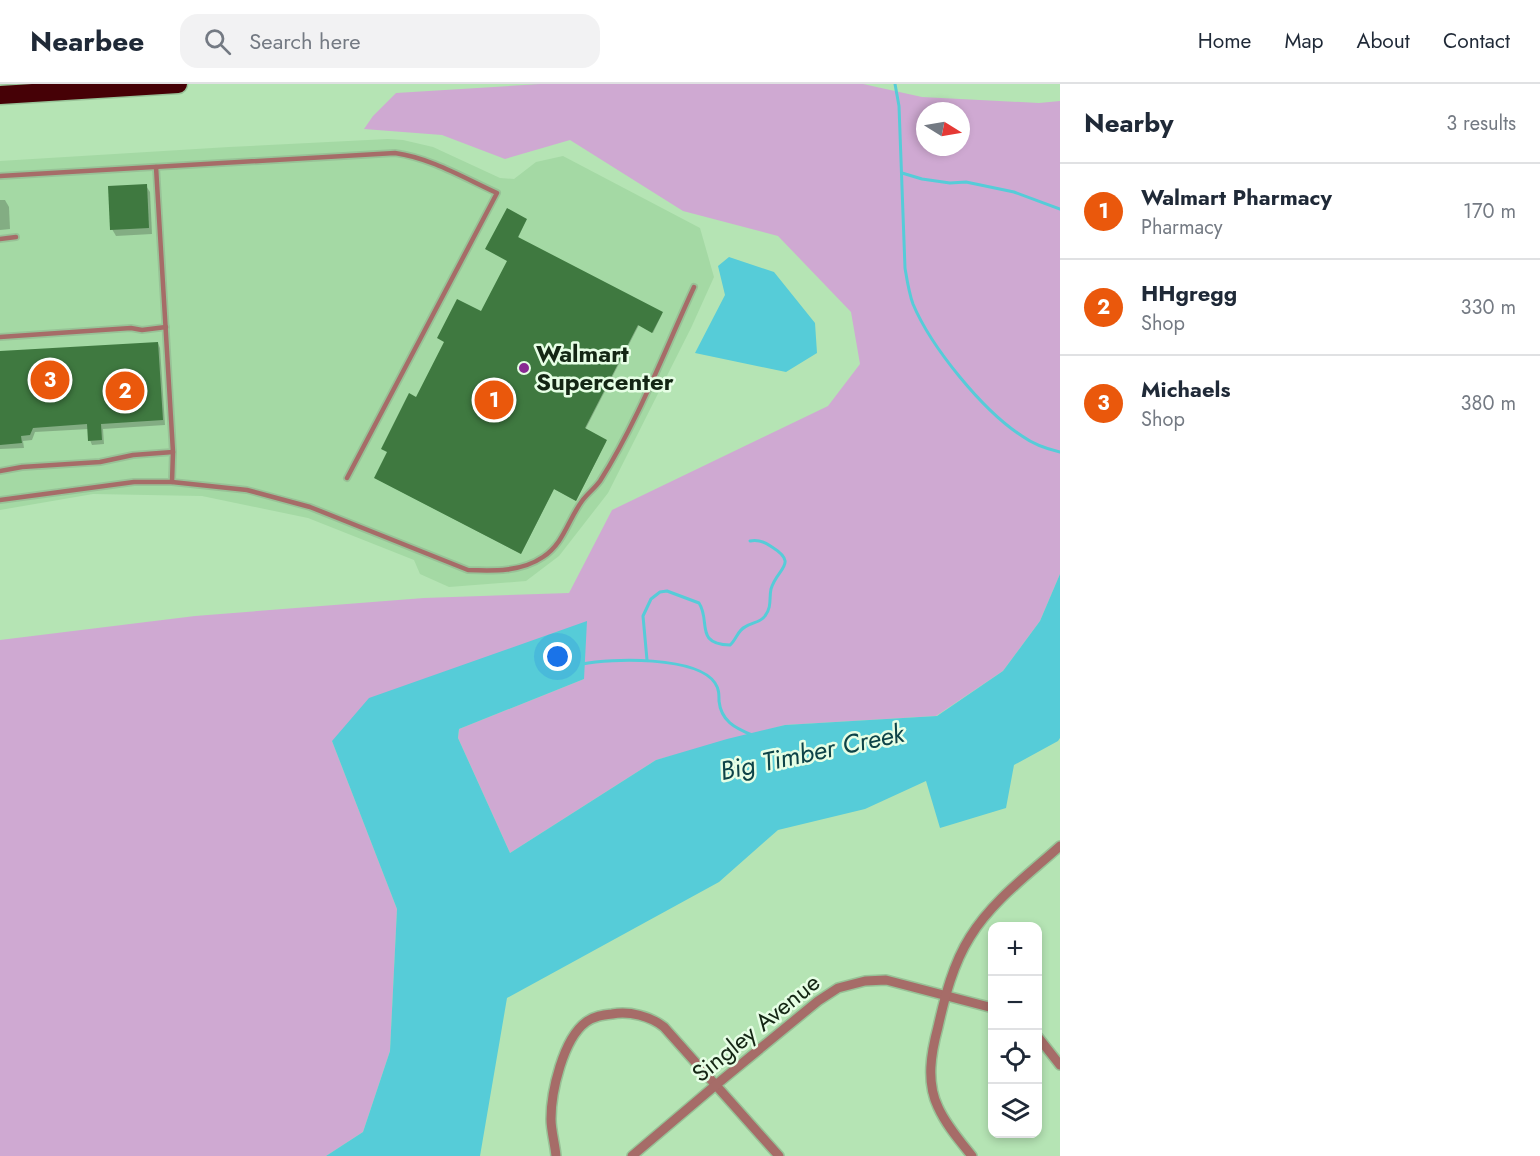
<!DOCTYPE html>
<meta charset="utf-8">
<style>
:root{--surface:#fff;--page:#f2f2f3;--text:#1f2937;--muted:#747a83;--line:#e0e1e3;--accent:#ea580c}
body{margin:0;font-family:Jost,sans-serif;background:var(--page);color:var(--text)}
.controls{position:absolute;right:18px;bottom:18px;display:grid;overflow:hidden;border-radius:12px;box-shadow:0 3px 9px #0003}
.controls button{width:54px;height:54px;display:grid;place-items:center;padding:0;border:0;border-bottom:2px solid var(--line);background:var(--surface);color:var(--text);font:30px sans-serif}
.compass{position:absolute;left:916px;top:18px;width:54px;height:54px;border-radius:50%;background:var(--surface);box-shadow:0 3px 9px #0003;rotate:101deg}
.you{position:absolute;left:558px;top:573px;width:21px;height:21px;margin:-15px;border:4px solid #fff;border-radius:50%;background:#1a73e8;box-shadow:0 0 0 9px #1a73e833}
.badge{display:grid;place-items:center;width:39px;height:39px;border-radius:50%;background:var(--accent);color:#fff;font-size:20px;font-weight:700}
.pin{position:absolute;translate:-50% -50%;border:3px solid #fff;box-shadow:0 2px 6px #0006}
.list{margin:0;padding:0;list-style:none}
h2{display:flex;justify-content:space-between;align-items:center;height:78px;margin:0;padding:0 24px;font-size:26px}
h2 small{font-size:20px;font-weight:400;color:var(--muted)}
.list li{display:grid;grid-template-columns:39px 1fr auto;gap:18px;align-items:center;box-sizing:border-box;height:96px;padding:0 24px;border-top:2px solid var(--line)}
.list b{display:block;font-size:22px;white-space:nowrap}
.list p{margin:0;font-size:20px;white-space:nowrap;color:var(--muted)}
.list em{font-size:20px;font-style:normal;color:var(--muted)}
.icon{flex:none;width:33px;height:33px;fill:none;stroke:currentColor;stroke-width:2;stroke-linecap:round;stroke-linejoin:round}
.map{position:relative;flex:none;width:1060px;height:1072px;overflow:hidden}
header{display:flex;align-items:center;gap:36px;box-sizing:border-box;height:84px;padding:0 30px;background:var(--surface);border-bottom:2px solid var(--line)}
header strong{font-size:28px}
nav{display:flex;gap:33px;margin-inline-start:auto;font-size:21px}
.search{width:420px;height:54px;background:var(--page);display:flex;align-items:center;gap:15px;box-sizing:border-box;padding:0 21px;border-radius:18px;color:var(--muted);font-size:22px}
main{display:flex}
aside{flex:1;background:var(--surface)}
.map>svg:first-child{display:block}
</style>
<header>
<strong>Nearbee</strong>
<div class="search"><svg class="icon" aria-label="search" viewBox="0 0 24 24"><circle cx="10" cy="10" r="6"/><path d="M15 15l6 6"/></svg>Search here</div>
<nav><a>Home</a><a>Map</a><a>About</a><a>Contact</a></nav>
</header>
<main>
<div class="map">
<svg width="1060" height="1072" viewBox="0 0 1060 1072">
<rect width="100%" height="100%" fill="#b5e4b4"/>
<path fill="#a4d9a4" d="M388 55 403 56 433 63 500 94 514 95 536 78 563 72 700 144 714 193 691 244 608 409 559 472 526 497 449 503 420 490 414 476 308 434 202 412 93 410 0 426V77L229 63Z"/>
<path fill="#cfa9d2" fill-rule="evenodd" d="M540 0H863L922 13 1039 19 1060 17V490L1040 537 1003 587 936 632 785 641 656 676 510 769 458 654 459 645 584 595 332 657 397 825 390 967 363 1048 326 1072H0V556L195 532 424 514 569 509 612 426 828 322 860 280 851 228 778 152 683 127 570 56 505 75 442 51 364 45 373 32 396 9ZM925 27H961V63H925Z"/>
<g fill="#56ccd8">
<path d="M729 173 774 188 815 239 817 269 786 288 695 269 725 211 718 182Z"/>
<path d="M1060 490V654L1058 657 1014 681 1006 724 940 744 926 697 865 725 778 746 719 798 507 914 480 1072H326L363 1048 390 967 397 825 332 657 369 614 587 537 584 595 459 645 458 654 510 769 656 676 727 655 785 641 937 632 1003 587 1040 537Z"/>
</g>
<g fill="#0003">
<path d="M146 102 150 108 152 150 116 152 112 145Z"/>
<path d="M0 116H5L9 123 10 145 0 146Z"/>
<path d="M526 136 518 154 662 230 653 249 639 241 585 346 606 358 576 417 554 405 521 470 377 395 417 315 482 229 509 177 488 166Z"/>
<path d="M158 259 160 264 165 341 103 345 104 360 92 361 90 356 89 345 35 348 32 356 23 357 24 364 0 365V269Z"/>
</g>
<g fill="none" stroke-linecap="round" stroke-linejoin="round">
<g stroke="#56ccd8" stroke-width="3">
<path d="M895 0 899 22 905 184C907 196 909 209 913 220 931 263 983 327 1022 352 1033 360 1047 365 1060 368"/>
<path d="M902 89 922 95 950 99 966 98 1014 108 1060 125"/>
<path d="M647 576 643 532 651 515 660 508 667 507 699 519C711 537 694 560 730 561 736 556 738 546 745 543 752 538 760 539 765 532 772 523 769 514 771 505 777 484 799 480 772 463 765 458 758 455 750 457"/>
<path d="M582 580C611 574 697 572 715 599 719 605 719 610 719 617 721 637 735 644 752 651"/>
</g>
</g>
<g fill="#3f7940">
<path d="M147 100 149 144 110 146 108 102Z"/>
<path d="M507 124 527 135 518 153 663 228 652 249 638 241 585 344 607 356 576 417 554 405 521 470 374 394 387 368 381 365 409 309 416 313 444 258 437 254 457 215 481 227 507 177 485 165Z"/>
<path d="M158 258 163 336 101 340 102 356 88 357 87 340 33 344 30 351 21 352 22 359 0 361V267Z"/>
</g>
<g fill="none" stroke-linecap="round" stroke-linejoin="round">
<defs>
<g id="lane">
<path d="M156 83 173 368 172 398"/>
<path d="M0 92 395 69C431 74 464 94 497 109L347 394"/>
<path d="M0 155 16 153"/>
<path d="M0 253 131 244 142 246 166 243"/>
<path d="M0 387 22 383 100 378 133 371 173 368"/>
<path d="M0 416 134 398H172L247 406 310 423 468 486C494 487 521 488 543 473 564 459 568 436 582 417 587 410 595 404 600 397 638 337 664 268 694 203"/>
</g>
<g id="street">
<path d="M1038 953 1060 981"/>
<path d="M556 1072C555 1060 551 1047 551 1035 551 1008 563 955 586 938 594 932 603 931 612 930 630 927 650 932 664 943L779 1072"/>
<path d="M632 1072 717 1000 818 917 838 904 865 897 886 896 993 924"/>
<path d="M972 1072C960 1057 946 1041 938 1023 926 998 931 969 938 943 945 912 953 880 970 853 992 817 1029 790 1060 762"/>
</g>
<path id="highway" d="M0 11 178 0"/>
</defs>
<use href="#lane" stroke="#98c297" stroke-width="8"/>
<use href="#street" stroke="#98c297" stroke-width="12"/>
<use href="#highway" stroke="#98c297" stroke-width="21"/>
<use href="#lane" stroke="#a66c68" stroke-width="4.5"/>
<use href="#street" stroke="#a66c68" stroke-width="9"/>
<use href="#highway" stroke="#460106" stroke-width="18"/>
</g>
<circle fill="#892992" stroke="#e6fee5" stroke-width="2" cx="524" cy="284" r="6"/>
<g text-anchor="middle" stroke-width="5" stroke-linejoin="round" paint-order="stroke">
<g font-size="24" font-weight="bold" fill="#142614" stroke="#e6fee5" text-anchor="start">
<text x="536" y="278">Walmart<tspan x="536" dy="28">Supercenter</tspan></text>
</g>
<g font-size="24" fill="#142614" stroke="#e6fee5">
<text transform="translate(756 944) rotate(-39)" y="8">Singley Avenue</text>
</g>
<g font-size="26" font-style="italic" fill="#0d4348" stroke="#e6fee5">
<text transform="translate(812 668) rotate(-12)" y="9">Big Timber Creek</text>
</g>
</g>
</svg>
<div class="controls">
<button>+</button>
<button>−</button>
<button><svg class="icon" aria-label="locate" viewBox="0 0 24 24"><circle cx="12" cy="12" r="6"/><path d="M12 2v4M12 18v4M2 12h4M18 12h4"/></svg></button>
<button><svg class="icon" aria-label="layers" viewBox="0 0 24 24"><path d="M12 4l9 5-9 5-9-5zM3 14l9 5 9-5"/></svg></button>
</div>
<svg class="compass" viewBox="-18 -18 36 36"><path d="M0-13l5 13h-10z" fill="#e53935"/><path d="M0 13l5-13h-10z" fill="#747a83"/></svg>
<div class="you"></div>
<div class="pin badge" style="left:494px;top:316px">1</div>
<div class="pin badge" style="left:125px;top:307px">2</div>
<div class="pin badge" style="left:50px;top:296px">3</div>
</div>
<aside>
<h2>Nearby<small>3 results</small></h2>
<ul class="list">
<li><span class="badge">1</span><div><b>Walmart Pharmacy</b><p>Pharmacy</p></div><em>170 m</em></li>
<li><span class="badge">2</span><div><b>HHgregg</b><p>Shop</p></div><em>330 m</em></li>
<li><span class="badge">3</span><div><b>Michaels</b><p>Shop</p></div><em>380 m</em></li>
</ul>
</aside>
</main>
